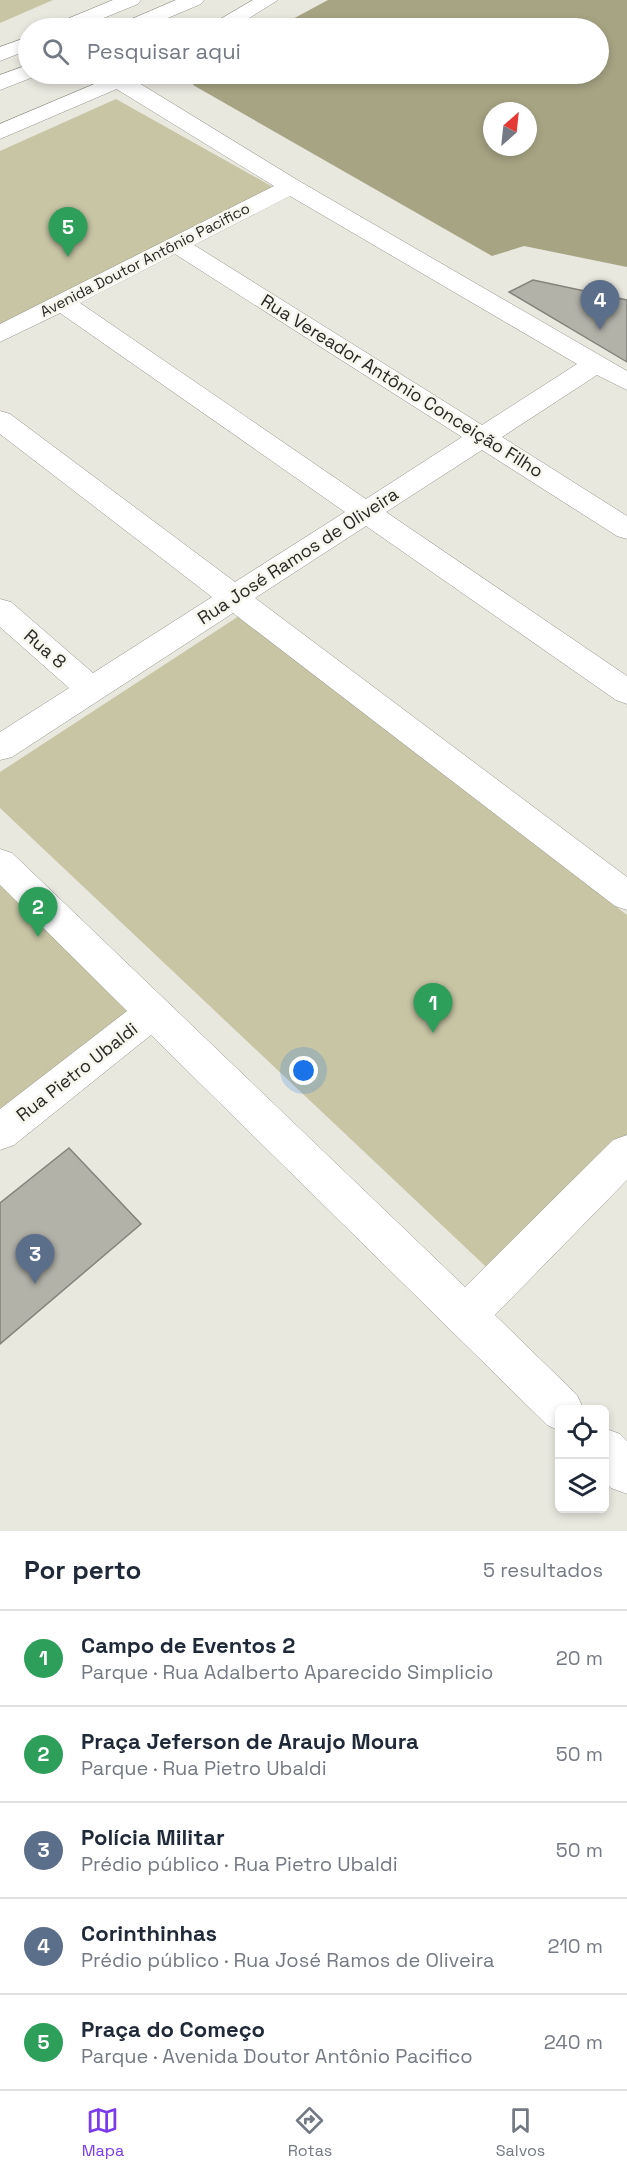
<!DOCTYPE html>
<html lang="pt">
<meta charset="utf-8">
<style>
:root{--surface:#fff;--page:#f2f2f3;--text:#1f2937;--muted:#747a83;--line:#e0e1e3;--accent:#7c3aed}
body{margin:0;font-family:"Space Grotesk",sans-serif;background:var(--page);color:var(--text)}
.controls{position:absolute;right:18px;bottom:18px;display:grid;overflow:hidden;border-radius:9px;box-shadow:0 3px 9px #0003}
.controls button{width:54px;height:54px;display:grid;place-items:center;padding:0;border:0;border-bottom:2px solid var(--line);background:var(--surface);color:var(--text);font:30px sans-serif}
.compass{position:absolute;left:483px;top:102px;width:54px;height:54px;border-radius:50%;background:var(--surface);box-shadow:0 3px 9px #0003;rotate:27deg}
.you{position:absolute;left:304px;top:1071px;width:21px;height:21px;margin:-15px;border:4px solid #fff;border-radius:50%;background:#1a73e8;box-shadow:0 0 0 9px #1a73e833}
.badge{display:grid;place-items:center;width:39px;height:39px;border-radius:50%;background:var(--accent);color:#fff;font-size:20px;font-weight:700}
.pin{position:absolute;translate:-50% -50px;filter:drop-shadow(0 2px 3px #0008)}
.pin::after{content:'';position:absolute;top:32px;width:21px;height:18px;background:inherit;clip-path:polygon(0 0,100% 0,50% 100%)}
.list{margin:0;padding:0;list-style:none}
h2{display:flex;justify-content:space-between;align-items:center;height:78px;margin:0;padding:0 24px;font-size:26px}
h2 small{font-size:20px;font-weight:400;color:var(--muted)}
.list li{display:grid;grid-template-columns:39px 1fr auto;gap:18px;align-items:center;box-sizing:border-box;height:96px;padding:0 24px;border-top:2px solid var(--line)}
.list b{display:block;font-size:22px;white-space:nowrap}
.list p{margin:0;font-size:20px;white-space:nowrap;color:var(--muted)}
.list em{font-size:20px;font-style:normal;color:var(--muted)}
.icon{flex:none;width:33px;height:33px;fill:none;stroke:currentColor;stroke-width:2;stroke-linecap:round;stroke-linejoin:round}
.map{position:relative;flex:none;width:627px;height:1531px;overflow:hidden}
.search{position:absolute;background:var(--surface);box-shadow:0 3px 9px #0003;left:18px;right:18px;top:18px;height:66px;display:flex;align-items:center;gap:15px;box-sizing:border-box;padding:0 21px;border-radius:33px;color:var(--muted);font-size:22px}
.sheet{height:558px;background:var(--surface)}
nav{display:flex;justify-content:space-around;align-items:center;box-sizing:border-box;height:84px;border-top:2px solid var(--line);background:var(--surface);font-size:16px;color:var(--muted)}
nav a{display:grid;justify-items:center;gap:3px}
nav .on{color:var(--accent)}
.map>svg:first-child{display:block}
</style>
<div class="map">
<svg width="627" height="1531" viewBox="0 0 627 1531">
<rect width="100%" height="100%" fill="#e9e8df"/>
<g fill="#c7c5a4">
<path d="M0 0H53L0 23Z"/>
<path d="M116 99 273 187 0 327V151Z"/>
<path d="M239 616 627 915V1151L500 1280 0 808V772Z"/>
<path d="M0 863 154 1011 0 1132Z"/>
</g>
<path fill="#a6a483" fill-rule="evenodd" d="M328 0H627V267L524 246 492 256 193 85 204 74H598V28H276ZM492 111H528V147H492Z"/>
<g fill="#b3b2a9" stroke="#84837b" stroke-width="1.5">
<path d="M533 280 627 300V362L509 292Z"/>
<path d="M69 1148 141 1224 0 1344V1203Z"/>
</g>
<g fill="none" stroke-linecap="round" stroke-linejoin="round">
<defs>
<g id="street">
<path d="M118 74 126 75 299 181 627 371V390L597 375 502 437 627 516V539L617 536 482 450 386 512 627 676V704L616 700 366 526 255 598 627 877V910L615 906 233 613 12 757 0 760V732L69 688 0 627V599L11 602 93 673 212 597 0 434V411L10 414 235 582 345 512 60 313 0 342V324L274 186 110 85 107 80 110 75ZM290 196 577 364 482 425 194 245ZM175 254 462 437 366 499 80 303Z"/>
<path d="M0 849 12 853 465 1287 613 1140 627 1135V1180L495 1315 577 1395 584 1410H560V1431L547 1425 151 1035 14 1145 0 1150V1109L127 1011 0 885Z"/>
<path d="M604 1428 620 1434 627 1441V1494L611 1488 604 1481Z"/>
</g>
<path id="secondary" d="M118 74 126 75 129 80 126 85 0 139V124Z"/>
<g id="highway">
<path d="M113 0H141L138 4 79 28H52L55 24Z"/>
<path d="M176 0H204L201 4 144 28H117L120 24Z"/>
<path d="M253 0H278L233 28H209L212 24Z"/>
<path d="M28 37V50L0 61V47Z"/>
<path d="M28 65V74H37L36 76 0 90V75Z"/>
<path d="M114 74H142C135 84 121 87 110 85L107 80Z"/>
</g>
</defs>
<use href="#street" stroke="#93938a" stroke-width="1"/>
<use href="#secondary" stroke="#93938a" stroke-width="1"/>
<use href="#highway" stroke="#93938a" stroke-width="1"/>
<use href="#street" fill="#fff" fill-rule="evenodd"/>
<use href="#secondary" fill="#fff" fill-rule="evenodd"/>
<use href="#highway" fill="#fff" fill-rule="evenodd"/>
</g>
<g text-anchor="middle" stroke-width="5" stroke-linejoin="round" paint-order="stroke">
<g font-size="15" fill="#282825" stroke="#f6f6ec">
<text transform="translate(145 260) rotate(-27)" y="5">Avenida Doutor Antônio Pacifico</text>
</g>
<g font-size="18" fill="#282825" stroke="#f6f6ec">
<text transform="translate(402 386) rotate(32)" y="6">Rua Vereador Antônio Conceição Filho</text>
<text transform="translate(298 556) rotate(-33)" y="6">Rua José Ramos de Oliveira</text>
<text transform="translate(45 649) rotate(41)" y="6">Rua 8</text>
<text transform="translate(77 1072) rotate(-38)" y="6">Rua Pietro Ubaldi</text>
</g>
</g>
</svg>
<div class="controls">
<button><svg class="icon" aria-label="locate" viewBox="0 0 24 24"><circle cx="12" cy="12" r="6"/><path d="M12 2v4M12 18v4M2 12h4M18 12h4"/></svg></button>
<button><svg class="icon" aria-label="layers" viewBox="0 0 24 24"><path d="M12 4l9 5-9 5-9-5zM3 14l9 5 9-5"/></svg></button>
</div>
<svg class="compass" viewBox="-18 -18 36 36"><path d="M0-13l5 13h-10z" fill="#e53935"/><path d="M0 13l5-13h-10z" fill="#747a83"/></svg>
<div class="you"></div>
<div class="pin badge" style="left:433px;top:1033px;background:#2e9e5b">1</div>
<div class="pin badge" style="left:38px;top:937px;background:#2e9e5b">2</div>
<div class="pin badge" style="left:35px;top:1284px;background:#5c6f8a">3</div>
<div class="pin badge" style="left:600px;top:330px;background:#5c6f8a">4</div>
<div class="pin badge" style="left:68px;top:257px;background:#2e9e5b">5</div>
<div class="search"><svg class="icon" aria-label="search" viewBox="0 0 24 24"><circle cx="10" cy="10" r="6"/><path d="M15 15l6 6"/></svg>Pesquisar aqui</div>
</div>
<section class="sheet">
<h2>Por perto<small>5 resultados</small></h2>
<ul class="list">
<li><span class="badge" style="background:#2e9e5b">1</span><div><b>Campo de Eventos 2</b><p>Parque · Rua Adalberto Aparecido Simplicio</p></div><em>20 m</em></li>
<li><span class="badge" style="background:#2e9e5b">2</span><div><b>Praça Jeferson de Araujo Moura</b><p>Parque · Rua Pietro Ubaldi</p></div><em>50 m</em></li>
<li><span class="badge" style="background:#5c6f8a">3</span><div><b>Polícia Militar</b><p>Prédio público · Rua Pietro Ubaldi</p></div><em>50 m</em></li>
<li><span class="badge" style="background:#5c6f8a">4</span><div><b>Corinthinhas</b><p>Prédio público · Rua José Ramos de Oliveira</p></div><em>210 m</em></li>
<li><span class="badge" style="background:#2e9e5b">5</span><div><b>Praça do Começo</b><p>Parque · Avenida Doutor Antônio Pacifico</p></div><em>240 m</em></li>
</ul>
</section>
<nav>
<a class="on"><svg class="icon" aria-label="map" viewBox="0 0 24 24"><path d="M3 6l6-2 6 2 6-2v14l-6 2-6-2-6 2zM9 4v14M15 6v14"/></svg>Mapa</a>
<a><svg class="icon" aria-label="directions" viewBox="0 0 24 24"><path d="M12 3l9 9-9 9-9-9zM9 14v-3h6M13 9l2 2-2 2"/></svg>Rotas</a>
<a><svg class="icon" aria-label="saved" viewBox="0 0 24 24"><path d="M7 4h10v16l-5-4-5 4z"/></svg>Salvos</a>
</nav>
